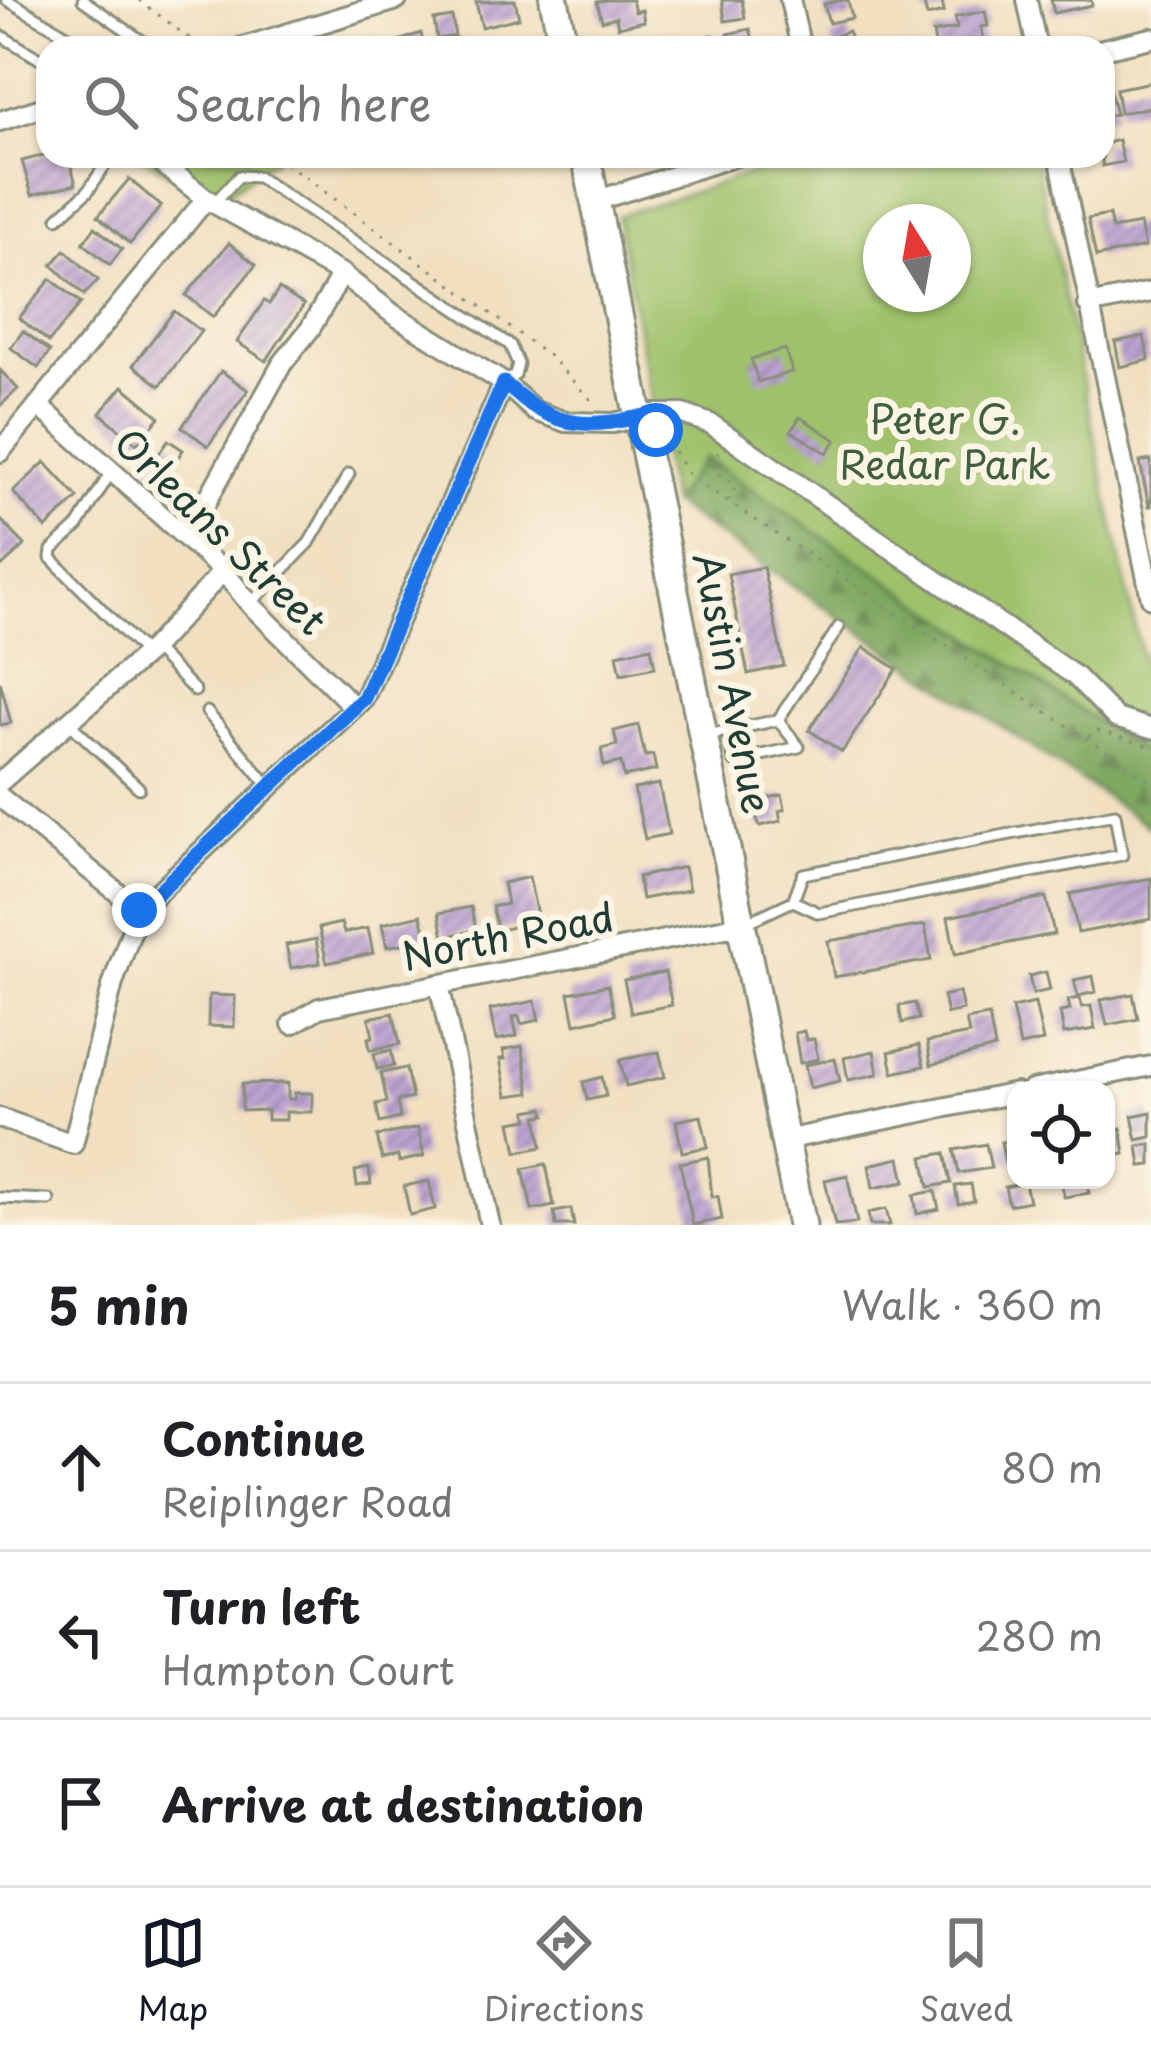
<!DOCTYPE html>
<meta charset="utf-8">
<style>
:root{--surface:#fff;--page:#f6f6f6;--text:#202124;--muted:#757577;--line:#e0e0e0;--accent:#111827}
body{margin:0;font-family:"Playpen Sans",sans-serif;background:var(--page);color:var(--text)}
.controls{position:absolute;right:36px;bottom:36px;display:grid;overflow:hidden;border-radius:24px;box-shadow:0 3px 9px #0004}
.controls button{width:108px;height:108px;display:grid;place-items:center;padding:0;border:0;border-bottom:3px solid var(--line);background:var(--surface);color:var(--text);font:60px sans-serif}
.compass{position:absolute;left:863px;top:204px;width:108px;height:108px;border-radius:50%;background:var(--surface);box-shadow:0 3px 9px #0004;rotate:349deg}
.stop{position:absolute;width:36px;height:36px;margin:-27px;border:9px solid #1a73e8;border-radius:50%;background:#fff}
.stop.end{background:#1a73e8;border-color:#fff;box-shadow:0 3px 12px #0008}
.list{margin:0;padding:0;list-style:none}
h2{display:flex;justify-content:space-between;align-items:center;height:156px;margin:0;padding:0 48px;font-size:51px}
h2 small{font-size:39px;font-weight:400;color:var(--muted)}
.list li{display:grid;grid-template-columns:78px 1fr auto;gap:36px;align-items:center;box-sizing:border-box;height:168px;padding:0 48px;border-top:3px solid var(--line)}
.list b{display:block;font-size:45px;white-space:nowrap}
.list p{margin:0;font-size:39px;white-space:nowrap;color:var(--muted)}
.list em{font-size:39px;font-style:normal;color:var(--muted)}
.icon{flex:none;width:66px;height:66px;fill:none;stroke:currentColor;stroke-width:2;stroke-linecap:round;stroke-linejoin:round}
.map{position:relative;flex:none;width:1151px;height:1225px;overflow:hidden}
.search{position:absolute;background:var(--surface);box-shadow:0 3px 9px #0004;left:36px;right:36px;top:36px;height:132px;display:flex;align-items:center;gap:30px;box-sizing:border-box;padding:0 42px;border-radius:36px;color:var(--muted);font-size:45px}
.sheet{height:660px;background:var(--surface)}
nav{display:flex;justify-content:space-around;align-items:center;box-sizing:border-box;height:168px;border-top:3px solid var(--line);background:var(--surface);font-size:33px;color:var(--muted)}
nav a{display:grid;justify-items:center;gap:6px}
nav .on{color:var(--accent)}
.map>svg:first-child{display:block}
</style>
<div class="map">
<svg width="1151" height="1225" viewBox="0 0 1151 1225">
<defs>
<pattern id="forest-firs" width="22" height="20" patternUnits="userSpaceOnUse" patternTransform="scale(3)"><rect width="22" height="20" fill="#7ea75f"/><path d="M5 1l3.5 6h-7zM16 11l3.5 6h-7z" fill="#67894f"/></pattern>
<pattern id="building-hatch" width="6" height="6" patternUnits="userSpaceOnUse" patternTransform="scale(3)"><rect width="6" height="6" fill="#bba2d1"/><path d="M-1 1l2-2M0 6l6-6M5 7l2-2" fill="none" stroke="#9785aa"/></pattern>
</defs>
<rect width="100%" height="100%" fill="#fcf5e5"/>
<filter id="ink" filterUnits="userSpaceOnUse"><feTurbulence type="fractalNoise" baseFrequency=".00833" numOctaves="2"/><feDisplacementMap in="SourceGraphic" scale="24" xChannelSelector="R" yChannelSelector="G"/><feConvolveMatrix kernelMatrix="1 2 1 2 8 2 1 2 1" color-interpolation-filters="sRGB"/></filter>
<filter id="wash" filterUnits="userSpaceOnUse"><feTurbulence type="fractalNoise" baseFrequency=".004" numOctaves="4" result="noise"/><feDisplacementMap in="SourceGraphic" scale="48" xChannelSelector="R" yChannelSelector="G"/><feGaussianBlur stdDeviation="2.7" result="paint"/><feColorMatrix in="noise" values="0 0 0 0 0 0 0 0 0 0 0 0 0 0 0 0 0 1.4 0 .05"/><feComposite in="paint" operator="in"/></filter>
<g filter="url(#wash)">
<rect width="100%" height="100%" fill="#f1dfc0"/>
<g fill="#9ec16b" stroke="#5e7f50" stroke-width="3" fill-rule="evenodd">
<path d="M140 156H276L277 157 214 203Z"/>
<path d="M807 156H1035L1151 702V758L704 458 671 503 617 216ZM881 222H953V294H881Z"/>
</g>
<path fill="url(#forest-firs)" stroke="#4e724a" stroke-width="3" d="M704 457 1151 758V828L671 503Z"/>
<g id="blocks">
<g fill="url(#building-hatch)">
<path d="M515 0 519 18 482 27 476 2Z"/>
<path d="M607 0H632L635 12 642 10 644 21 618 27 616 17 602 21 597 2Z"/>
<path d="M722 0H742L745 18 725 21Z"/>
<path d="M842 0H848L852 18 829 23 824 4Z"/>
<path d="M923 0H942L944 12 927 16Z"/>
<path d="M1051 0H1091L1092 5 1054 13Z"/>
<path d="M985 11 988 26 981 27 985 47 936 48 933 33 957 28 955 17Z"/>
<path d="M452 17 455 36 437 39 434 20Z"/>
<path d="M750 29 755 48H731L728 34Z"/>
<path d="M848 31 854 48H834L830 38Z"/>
<path d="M421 33 424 48H401L399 41Z"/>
<path d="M713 35 716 48H695L693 39Z"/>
<path d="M1151 82V107L1120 113 1116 89Z"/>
<path d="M1110 91 1116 114 1103 117V92Z"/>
<path d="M1118 140 1123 162 1102 166 1103 144Z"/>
<path d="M48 154 68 156 76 184 32 195 22 161Z"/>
<path d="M129 179 161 206 130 244 98 216Z"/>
<path d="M1109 215 1112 229 1140 224 1145 247 1096 257 1088 219Z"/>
<path d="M95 227 122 249 110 265 83 243Z"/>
<path d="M229 243 256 265 213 317 186 295Z"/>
<path d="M65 250 98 280 84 295 52 265Z"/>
<path d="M51 279 81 303 49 342 19 318Z"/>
<path d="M279 289 304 305 266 361 237 342 264 301 269 304Z"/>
<path d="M174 311 201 331 160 386 133 365Z"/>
<path d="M23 331 50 351 38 368 11 348Z"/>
<path d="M1144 336 1149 360 1120 367 1115 342Z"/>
<path d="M785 349 792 372 758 382 751 359Z"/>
<path d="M0 370 18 389 0 406Z"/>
<path d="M221 371 248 390 208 446 182 427Z"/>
<path d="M123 386 160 417 137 444 100 413Z"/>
<path d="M800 417 836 440 827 453 791 431Z"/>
<path d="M168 440 183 450 164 478 149 468Z"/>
<path d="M1151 460V506H1149L1140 462Z"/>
<path d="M45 462 78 498 46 528 13 492Z"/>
<path d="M0 519 25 545 0 568Z"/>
<path d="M763 567 784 666 748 674 728 574Z"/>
<path d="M651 647 655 667 621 674 617 654Z"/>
<path d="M864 647 897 669 842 752 809 730Z"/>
<path d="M0 681 11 723 0 725Z"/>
<path d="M638 725 645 756 653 755 656 770 624 777 621 762 604 766 601 749 617 745 614 731Z"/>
<path d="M659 784 669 834 645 839 634 789Z"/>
<path d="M782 795 785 809 779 811 781 821 760 826 750 802Z"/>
<path d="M684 867 689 890 642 899 638 877Z"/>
<path d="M529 877 538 920 498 931 492 907 507 904 503 883Z"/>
<path d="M1151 878V919L1078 933 1070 894Z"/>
<path d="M1046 897 1054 934 955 954 948 917Z"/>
<path d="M471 907 476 930 444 937 439 913Z"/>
<path d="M421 915 427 939 387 947 382 924Z"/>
<path d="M341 923 344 933 368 928 373 953 327 963 319 928Z"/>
<path d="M925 925 931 960 834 977 828 941Z"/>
<path d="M316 939 320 963 291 968 286 945Z"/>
<path d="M665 972 672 1005 631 1013 624 980Z"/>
<path d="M1046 972 1050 990 1033 994 1029 976Z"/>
<path d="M1093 976 1096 992 1078 996 1074 980Z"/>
<path d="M608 985 615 1015 575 1024 569 993Z"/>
<path d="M959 992 963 1010 947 1014 943 996Z"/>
<path d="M1133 994 1138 1019 1107 1025 1101 1000Z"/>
<path d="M209 995 235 996 234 1027 208 1026Z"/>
<path d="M1080 998 1082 1007 1091 1006 1095 1029 1064 1034 1060 1012 1070 1010 1068 1000Z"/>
<path d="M535 1001 539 1020 521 1024 519 1016 513 1017 517 1036 496 1040 490 1010Z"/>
<path d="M915 1003 919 1019 902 1023 899 1006Z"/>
<path d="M1035 1003 1043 1041 1020 1046 1012 1008Z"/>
<path d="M393 1013 400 1044 370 1050 368 1038 373 1037 369 1018Z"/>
<path d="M989 1016 995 1048 931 1065 927 1042 969 1034 966 1020Z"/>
<path d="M804 1031 806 1040 814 1039 818 1059 800 1063 795 1033Z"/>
<path d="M919 1045 924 1066 893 1073 889 1052Z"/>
<path d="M522 1046 530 1093 507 1096 500 1059H505L503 1050Z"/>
<path d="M391 1050 394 1066 377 1069 374 1054Z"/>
<path d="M874 1051 878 1074 848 1080 844 1058Z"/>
<path d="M659 1052 665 1077 626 1086 620 1060Z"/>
<path d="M835 1059 840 1081 810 1088 805 1065Z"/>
<path d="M406 1068 412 1098 397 1101 400 1118 380 1123 376 1104 387 1102 381 1073Z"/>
<path d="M602 1077 606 1096 587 1100 583 1082Z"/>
<path d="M288 1083V1099H295V1093H312V1112H286V1120H267V1110L242 1111V1084Z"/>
<path d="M544 1108 546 1115 537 1116 542 1147 517 1152 511 1122 529 1119 527 1111Z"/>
<path d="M1151 1112V1137L1137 1140 1132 1116Z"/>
<path d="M701 1116 708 1147 682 1152 676 1121Z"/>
<path d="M418 1128 424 1156 399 1162 398 1156 382 1159 377 1136Z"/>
<path d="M1121 1128 1125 1154 1106 1157V1131Z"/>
<path d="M1016 1140V1161L1005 1163 1001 1142Z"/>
<path d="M986 1144 991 1168 959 1173 954 1150Z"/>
<path d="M1151 1144V1165L1141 1166 1138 1146Z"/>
<path d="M945 1153 951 1183 929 1187 923 1157Z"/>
<path d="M708 1157 712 1197 718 1196 722 1219 693 1225 680 1163Z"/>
<path d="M900 1158 905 1182 873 1188 869 1165Z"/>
<path d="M546 1164 554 1206 532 1210 523 1169Z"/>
<path d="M369 1168 371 1184 357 1186 355 1171Z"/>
<path d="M847 1175 857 1223 835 1225 825 1180Z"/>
<path d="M1061 1180H1086L1089 1193 1064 1197Z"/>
<path d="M429 1181 435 1209 410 1215 404 1186Z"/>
<path d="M1025 1183 1029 1201 1009 1205 1005 1187Z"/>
<path d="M971 1184 974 1201 958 1204 955 1186Z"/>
<path d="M935 1191 939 1209 917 1214 914 1195Z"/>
<path d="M571 1209 574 1225H556L554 1212Z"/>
<path d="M886 1209 890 1225H870L868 1213Z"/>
</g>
</g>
</g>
<g filter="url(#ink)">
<use href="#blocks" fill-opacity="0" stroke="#888e7a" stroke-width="3"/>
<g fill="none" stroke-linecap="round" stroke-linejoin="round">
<defs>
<g id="lane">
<path d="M7 0 89 48"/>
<path d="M83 0 145 43 124 48"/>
<path d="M0 35 48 64"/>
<path d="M214 203 239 176 258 177 510 345 518 364 515 375 504 383"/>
<path d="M58 218 88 191 111 156"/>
<path d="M111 472 78 526 52 550 51 558 145 653"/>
<path d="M250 604 309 543 349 474"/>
<path d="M153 648 195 691"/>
<path d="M207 712 269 786"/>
<path d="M68 722 139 788"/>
<path d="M727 731 734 761 799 747 778 720"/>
<path d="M708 735 778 720 839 627"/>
<path d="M746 923 793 901 803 874 1115 814 1122 855 819 913 793 901"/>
<path d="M0 1198 49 1200"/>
</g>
<g id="street">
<path d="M790 0 801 48"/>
<path d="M1027 0 1037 48"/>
<path d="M240 48 397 0"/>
<path d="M1103 49 1151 38"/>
<path d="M0 121 48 106"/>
<path d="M153 156 206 199 342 274 393 314 504 383 535 411 566 422 613 423 654 414H683L711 424 1075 676 1116 718 1151 729"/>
<path d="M1059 156 1151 598"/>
<path d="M595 201 736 156"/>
<path d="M1088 305 1151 292"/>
<path d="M38 405 223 571 250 604 354 707"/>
<path d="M0 452 206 199"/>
<path d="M187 537 282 364 310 329 342 274"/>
<path d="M0 782 153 648 223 571"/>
<path d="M0 797 139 910"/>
<path d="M439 984 490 1225"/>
<path d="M292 1024 319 1008 741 925"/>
<path d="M1032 1090 1151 1066"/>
<path d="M0 1118 73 1144 113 983 139 910 364 698 504 383"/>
<path d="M784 1140 1016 1093"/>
</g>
<g id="secondary">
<path d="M554 0 564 48"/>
<path d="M586 156 802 1225"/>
</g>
</defs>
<use href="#lane" stroke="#888e7a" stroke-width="15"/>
<use href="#street" stroke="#888e7a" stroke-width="24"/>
<use href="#secondary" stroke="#888e7a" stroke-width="33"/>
<g stroke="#888e7a" stroke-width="3" stroke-dasharray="3 9" stroke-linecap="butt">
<path d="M139 0 189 38 192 48"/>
<path d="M276 156 549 356 596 405"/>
<path d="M668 441 689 476 1151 781"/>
<path d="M719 452 714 470 736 486 729 500"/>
<path d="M1088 737 1096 730 1151 747"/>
</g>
<use href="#lane" stroke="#fff" stroke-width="9"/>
<use href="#street" stroke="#fff" stroke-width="18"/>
<use href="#secondary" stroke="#fff" stroke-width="27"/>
</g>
</g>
<g fill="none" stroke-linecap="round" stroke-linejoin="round" filter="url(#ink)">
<path stroke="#1a73e8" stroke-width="15" d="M139 910 364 698 504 383C557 431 586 429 654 414L656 430"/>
</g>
<g text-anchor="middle" stroke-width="12" stroke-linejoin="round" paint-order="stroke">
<g font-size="39" fill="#3f5e42" stroke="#fcf5e5">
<text x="945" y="434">Peter G.<tspan x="945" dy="45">Redar Park</tspan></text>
</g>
<g font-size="39" fill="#1f3d34" stroke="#fcf5e5">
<text transform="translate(220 532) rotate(44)" y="14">Orleans Street</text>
<text transform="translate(732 683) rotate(79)" y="14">Austin Avenue</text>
<text transform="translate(508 937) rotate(-11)" y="14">North Road</text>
</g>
</g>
</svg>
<div class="controls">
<button><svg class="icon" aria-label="locate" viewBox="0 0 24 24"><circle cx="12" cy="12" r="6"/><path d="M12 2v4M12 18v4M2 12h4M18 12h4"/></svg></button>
</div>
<svg class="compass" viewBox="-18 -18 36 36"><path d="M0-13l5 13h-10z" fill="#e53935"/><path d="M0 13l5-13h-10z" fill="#757577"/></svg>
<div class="stop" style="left:656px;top:430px"></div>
<div class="stop end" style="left:139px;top:910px"></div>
<div class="search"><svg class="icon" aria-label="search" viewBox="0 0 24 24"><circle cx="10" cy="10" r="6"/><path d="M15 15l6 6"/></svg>Search here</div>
</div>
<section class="sheet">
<h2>5 min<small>Walk · 360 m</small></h2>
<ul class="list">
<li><svg class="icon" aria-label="ahead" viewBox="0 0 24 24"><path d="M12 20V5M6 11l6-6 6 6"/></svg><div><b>Continue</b><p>Reiplinger Road</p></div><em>80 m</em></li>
<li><svg class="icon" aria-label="left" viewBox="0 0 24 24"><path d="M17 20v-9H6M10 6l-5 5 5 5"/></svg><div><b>Turn left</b><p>Hampton Court</p></div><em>280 m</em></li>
<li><svg class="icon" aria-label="arrive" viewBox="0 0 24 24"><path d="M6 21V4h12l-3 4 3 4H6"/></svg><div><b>Arrive at destination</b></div></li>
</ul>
</section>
<nav>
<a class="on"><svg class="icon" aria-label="map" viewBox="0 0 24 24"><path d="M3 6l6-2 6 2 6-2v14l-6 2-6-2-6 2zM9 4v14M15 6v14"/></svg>Map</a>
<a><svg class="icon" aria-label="directions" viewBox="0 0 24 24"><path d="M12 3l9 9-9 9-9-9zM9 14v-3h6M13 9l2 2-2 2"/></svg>Directions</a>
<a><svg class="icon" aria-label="saved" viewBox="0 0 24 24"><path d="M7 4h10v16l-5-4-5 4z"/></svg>Saved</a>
</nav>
